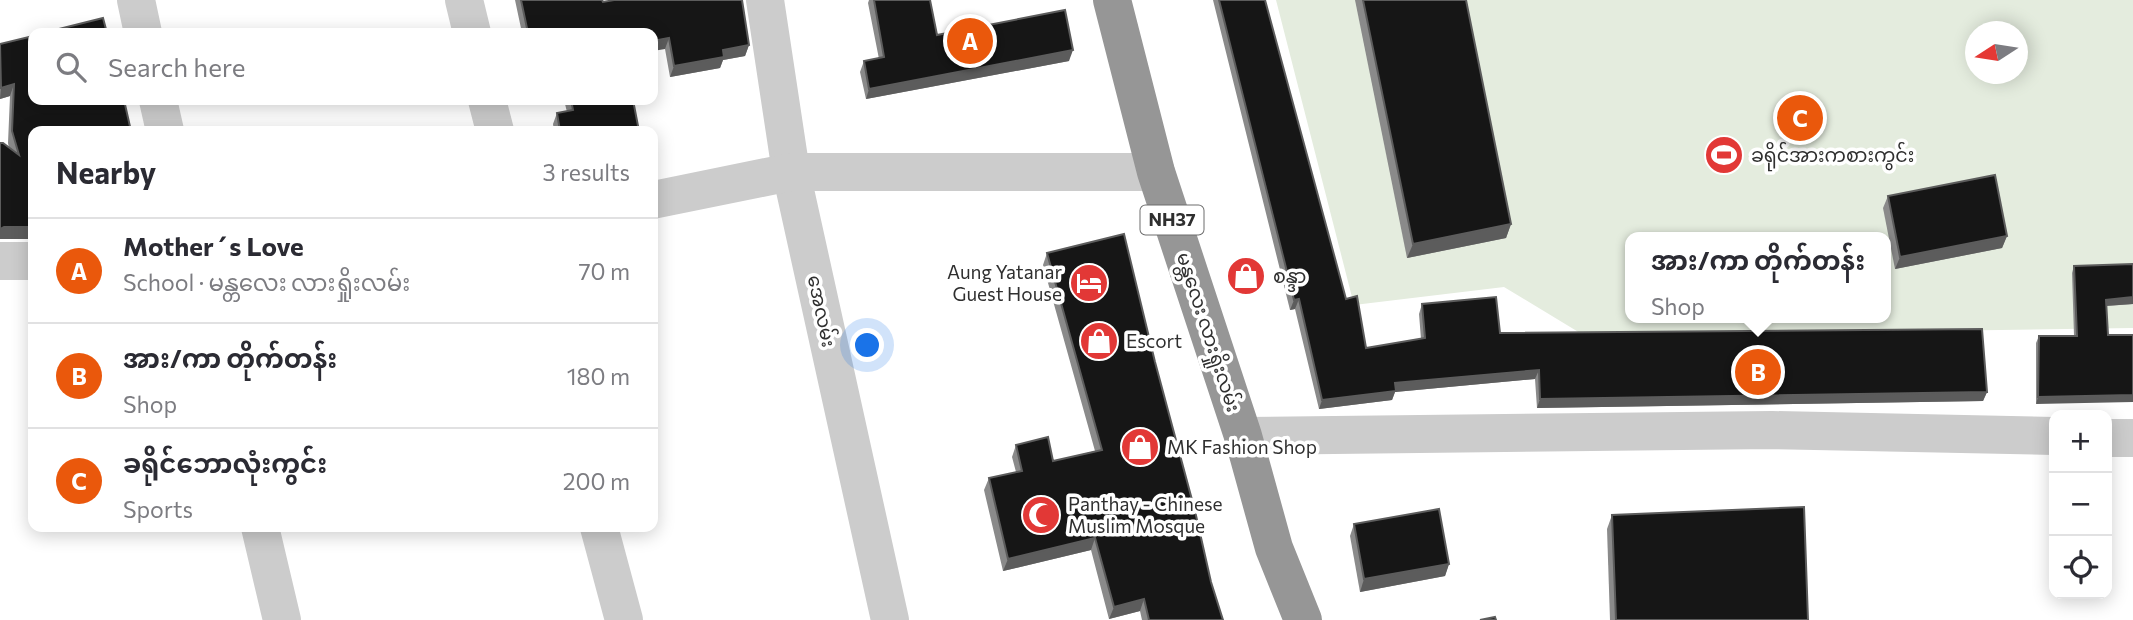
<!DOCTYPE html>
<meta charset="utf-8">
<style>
:root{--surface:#fff;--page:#f2f2f3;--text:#2b2b33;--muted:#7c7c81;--line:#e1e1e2;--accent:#ea580c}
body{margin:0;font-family:Commissioner,"Noto Sans Myanmar",sans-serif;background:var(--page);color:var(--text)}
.controls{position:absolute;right:21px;bottom:21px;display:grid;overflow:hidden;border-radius:14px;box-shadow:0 4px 18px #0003}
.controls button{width:63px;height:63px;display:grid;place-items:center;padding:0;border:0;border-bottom:2px solid var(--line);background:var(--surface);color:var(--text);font:35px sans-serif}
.compass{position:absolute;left:1965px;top:21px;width:63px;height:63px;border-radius:50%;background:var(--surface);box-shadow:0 4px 18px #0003;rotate:258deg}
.you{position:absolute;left:868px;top:346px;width:24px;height:24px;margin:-18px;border:5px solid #fff;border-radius:50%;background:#1a73e8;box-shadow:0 0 0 10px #1a73e833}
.badge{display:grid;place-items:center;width:46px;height:46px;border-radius:50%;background:var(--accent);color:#fff;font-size:23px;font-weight:700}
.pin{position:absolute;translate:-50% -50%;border:4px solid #fff;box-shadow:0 2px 7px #0006}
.popup{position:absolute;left:1625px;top:232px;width:266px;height:91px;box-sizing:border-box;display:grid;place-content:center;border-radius:14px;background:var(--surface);filter:drop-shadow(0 2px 5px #0005);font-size:23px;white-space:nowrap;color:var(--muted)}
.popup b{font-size:26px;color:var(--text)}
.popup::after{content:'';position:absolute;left:50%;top:100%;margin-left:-14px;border:14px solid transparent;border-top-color:var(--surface)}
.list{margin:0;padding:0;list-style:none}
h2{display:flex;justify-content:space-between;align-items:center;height:91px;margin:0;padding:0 28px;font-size:30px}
h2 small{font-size:23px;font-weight:400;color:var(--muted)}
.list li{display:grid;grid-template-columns:46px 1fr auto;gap:21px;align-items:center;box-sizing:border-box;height:105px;padding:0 28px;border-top:2px solid var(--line)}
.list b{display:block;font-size:26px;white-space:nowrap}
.list p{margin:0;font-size:23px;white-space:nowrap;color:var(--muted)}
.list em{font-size:23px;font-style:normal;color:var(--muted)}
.icon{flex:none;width:38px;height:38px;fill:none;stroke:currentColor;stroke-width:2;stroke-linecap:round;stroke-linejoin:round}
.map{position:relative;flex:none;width:2133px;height:620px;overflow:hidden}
.search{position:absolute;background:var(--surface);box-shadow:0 4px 18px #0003;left:28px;top:28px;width:630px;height:77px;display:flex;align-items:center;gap:18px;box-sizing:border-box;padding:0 24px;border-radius:14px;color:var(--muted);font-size:26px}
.panel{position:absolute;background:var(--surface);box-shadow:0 4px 18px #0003;left:28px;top:126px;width:630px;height:406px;border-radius:14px}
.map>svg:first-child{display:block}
</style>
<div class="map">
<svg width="2133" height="620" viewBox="0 0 2133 620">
<rect width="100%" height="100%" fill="#fff"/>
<path fill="#e4ecde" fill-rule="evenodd" d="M1276 0H2133V328L1585 336 1504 287 1354 305ZM1976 32H2018V74H1976ZM1630 237H1886V318H1630Z"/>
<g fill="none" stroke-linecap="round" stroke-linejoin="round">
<g stroke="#ccc" stroke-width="38">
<path d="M136 0 143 33"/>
<path d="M464 0 472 33"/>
<path d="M765 0 791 172 890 620"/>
<path d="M158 100 165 131"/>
<path d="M487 100 495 131"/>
<path d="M653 200 791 172H1156"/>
<path d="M0 261H33"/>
<path d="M1243 436 1772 430 2054 436"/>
<path d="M2107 438H2133"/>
<path d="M260 527 282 620"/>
<path d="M599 527 624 620"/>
</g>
<path stroke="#969696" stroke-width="38" d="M1112 0 1156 172 1243 436 1274 548 1303 620"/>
</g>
<g fill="#8a8a8a">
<path d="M515 0H602L603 2 749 45 745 56 723 60 720 68 670 77 665 49 653 33H522Z"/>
<path d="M869 0H930L937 35 1069 61 866 99 860 72 864 61 879 59 868 3Z"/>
<path d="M1213 0H1265L1346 299 1366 348 1421 339 1419 314 1422 304 1500 333 1987 392 1983 401 1537 408 1535 379 1395 392 1392 400 1319 409 1295 309 1290 310Z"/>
<path d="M1355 0H1466L1511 224 1506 238 1407 258Z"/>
<path d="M0 44 33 131V239H0L9 148 8 143 10 96 0 99Z"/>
<path d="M564 100H623L639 131H554L553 124 557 113 567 112Z"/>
<path d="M1888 196 2007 236 2002 248 1895 269 1883 208Z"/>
<path d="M1047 253 1155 362 1211 582 1223 620H1142L1140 611 1109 619 1091 550 1003 571 984 490 989 478 1016 472 1012 457 1016 445 1053 461 1095 451 1043 265Z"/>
<path d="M2133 264V304L2107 306 2036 404V343L2039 336H2074L2072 273 2074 266Z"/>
<path d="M1612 515 1808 620H1610L1607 529Z"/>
<path d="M1354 524 1449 564 1445 576 1360 592 1350 536Z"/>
</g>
<g fill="#5c5c5c">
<path d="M669 38 665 49 653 51V41Z"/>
<path d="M749 45 745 56 723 60 720 68 670 77 674 66 723 50Z"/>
<path d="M1073 50 1069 61 866 99 869 89Z"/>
<path d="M14 84 10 96 0 99 1 88Z"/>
<path d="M1511 224 1506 238 1407 258 1413 244Z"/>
<path d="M4 227H33V239H0V229Z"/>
<path d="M2007 236 2002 248 1895 269 1900 257Z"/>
<path d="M2133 297V304L2104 306 2106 300Z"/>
<path d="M1299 299 1295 309 1290 310 1294 300Z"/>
<path d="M1539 370 1535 379 1395 392 1392 400 1319 409 1322 400 1395 383Z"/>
<path d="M1987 392 1983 401 1537 408 1540 399Z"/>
<path d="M2133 395V402L2036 404 2038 397Z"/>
<path d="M1095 538 1091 550 1003 571 1008 559Z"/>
<path d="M1449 564 1445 576 1360 592 1364 579Z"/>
<path d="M1144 599 1140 611 1109 619 1114 607Z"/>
</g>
<g fill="#161616" stroke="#5c5c5c" stroke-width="2">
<path d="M521 0H602L603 2 614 0H742L749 45 723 50 724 57 674 66 669 38 653 41V33H528Z"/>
<path d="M874 0H930L937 35 1065 10 1073 50 869 89 864 61 884 57Z"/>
<path d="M1219 0H1265L1346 299 1357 296 1366 348 1425 338 1422 304 1496 297 1500 333 1982 329 1987 392 1540 399 1539 370 1395 383 1396 391 1322 400 1299 299 1294 300Z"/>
<path d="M1363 0H1466L1511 224 1413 244Z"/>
<path d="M103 18 107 33H43Z"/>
<path d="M33 36V100H124L131 131H33V227H4L0 229V143H3L19 155 12 131 14 84 1 88 0 44Z"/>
<path d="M571 100H633L639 131H560L557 113 573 110Z"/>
<path d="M1995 175 2007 236 1900 257 1888 196Z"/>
<path d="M1124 234 1155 362 1195 511 1211 582 1223 620H1149L1144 599 1114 607 1095 538 1008 559 989 478 1022 471 1016 445 1048 437 1053 461 1102 450 1047 253Z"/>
<path d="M2133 264V297L2106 300 2108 335H2133V395L2038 397 2039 336H2077L2074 266Z"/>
<path d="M1804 507 1808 620H1616L1612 515Z"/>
<path d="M1439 509 1449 564 1364 579 1354 524Z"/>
<path d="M1495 617 1496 620H1480Z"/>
</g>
<defs>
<symbol id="stadium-disc" viewBox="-11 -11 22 22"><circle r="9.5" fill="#e23836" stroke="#fff"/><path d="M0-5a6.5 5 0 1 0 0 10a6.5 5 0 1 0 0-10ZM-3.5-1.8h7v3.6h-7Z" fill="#fff"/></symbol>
<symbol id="shop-disc" viewBox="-11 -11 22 22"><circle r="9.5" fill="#e23836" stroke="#fff"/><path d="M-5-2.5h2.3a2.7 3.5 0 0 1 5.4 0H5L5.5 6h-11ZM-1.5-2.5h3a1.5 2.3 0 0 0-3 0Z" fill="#fff"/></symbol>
<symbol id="hotel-disc" viewBox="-11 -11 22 22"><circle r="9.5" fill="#e23836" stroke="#fff"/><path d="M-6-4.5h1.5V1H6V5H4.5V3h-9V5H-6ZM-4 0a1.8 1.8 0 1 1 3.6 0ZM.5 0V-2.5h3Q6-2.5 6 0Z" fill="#fff"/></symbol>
<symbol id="mosque-disc" viewBox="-11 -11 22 22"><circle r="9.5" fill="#e23836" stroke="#fff"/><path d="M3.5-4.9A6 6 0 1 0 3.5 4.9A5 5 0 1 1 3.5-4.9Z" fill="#fff"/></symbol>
</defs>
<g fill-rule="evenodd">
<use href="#stadium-disc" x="1702" y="133" width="44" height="44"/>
<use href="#shop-disc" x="1224" y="254" width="44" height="44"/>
<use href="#hotel-disc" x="1067" y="261" width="44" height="44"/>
<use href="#shop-disc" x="1077" y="319" width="44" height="44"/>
<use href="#shop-disc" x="1118" y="425" width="44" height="44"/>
<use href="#mosque-disc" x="1019" y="493" width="44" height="44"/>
</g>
<g text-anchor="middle" stroke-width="7" stroke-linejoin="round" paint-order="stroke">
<rect fill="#fff" stroke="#6d6d6d" stroke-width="2" x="1140.5" y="205.5" width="63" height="29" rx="5"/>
<g font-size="18" font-weight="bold" fill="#2f2f2f">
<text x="1172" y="226">NH37</text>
</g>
<g font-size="19" fill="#2f2f2f" stroke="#fff" text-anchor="start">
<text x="1751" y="162">ခရိုင်အားကစားကွင်း</text>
<text x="1062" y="279" text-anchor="end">Aung Yatanar<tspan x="1062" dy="22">Guest House</tspan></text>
<text x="1273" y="283">စန္ဒာ</text>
<text x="1126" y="348">Escort</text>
<text x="1167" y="454">MK Fashion Shop</text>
<text x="1068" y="511">Panthay - Chinese<tspan x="1068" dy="22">Muslim Mosque</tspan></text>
</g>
<g font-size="19" fill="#2f2f2f" stroke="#fff">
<text transform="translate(822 311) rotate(78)" y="7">အေလမ်း</text>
<text transform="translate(1209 332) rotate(72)" y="7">မန္တလေး လားရှိုးလမ်း</text>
</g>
</g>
</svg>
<div class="controls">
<button>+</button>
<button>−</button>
<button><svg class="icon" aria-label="locate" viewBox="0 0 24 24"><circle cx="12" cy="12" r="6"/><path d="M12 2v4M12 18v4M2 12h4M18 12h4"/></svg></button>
</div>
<svg class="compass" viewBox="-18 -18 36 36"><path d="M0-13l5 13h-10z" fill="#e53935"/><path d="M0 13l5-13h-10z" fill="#7c7c81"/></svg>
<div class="you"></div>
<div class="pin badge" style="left:970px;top:41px">A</div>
<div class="pin badge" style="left:1758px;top:372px">B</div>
<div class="popup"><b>အား/ကာ တိုက်တန်း</b>Shop</div>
<div class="pin badge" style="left:1800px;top:118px">C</div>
<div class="search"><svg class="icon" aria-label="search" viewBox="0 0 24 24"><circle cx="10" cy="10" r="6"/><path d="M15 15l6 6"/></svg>Search here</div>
<section class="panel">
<h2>Nearby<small>3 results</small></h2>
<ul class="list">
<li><span class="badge">A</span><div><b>Mother´s Love</b><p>School · မန္တလေး လားရှိုးလမ်း</p></div><em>70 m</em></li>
<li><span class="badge">B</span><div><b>အား/ကာ တိုက်တန်း</b><p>Shop</p></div><em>180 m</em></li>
<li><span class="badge">C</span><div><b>ခရိုင်ဘောလုံးကွင်း</b><p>Sports</p></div><em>200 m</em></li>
</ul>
</section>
</div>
